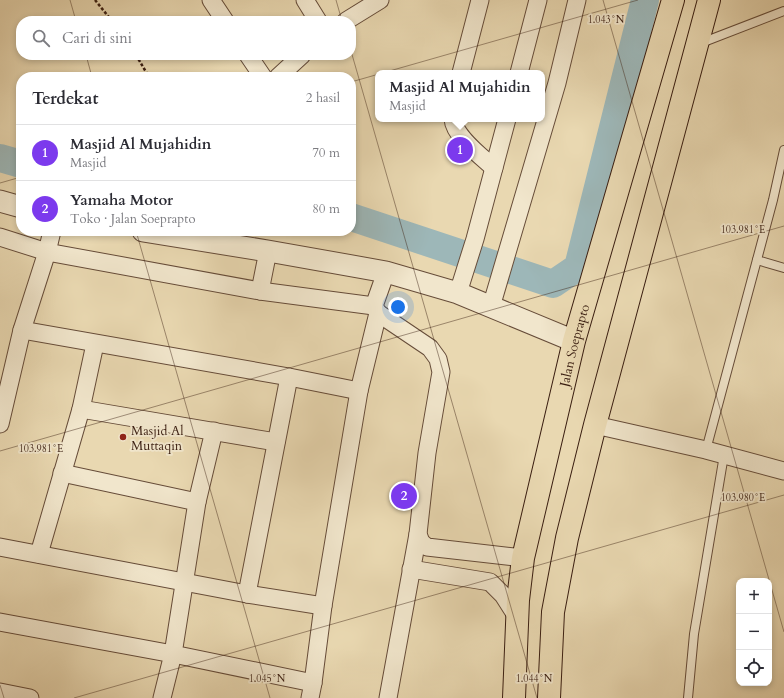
<!DOCTYPE html>
<html lang="id">
<meta charset="utf-8">
<style>
:root{--surface:#fff;--page:#f7f7f7;--text:#2b2b33;--muted:#7c7c81;--line:#e1e1e2;--accent:#7c3aed}
body{margin:0;font-family:Cardo,serif;background:var(--page);color:var(--text)}
.controls{position:absolute;right:12px;bottom:12px;display:grid;overflow:hidden;border-radius:8px;box-shadow:0 2px 6px #0003}
.controls button{width:36px;height:36px;display:grid;place-items:center;padding:0;border:0;border-bottom:1px solid var(--line);background:var(--surface);color:var(--text);font:20px sans-serif}
.you{position:absolute;left:398px;top:307px;width:14px;height:14px;margin:-10px;border:3px solid #fff;border-radius:50%;background:#1a73e8;box-shadow:0 0 0 6px #1a73e833}
.badge{display:grid;place-items:center;width:26px;height:26px;border-radius:50%;background:var(--accent);color:#fff;font-size:13px;font-weight:700}
.pin{position:absolute;translate:-50% -50%;border:2px solid #fff;box-shadow:0 1px 4px #0006}
.popup{position:absolute;left:375px;top:70px;width:170px;height:52px;box-sizing:border-box;display:grid;place-content:center;border-radius:8px;background:var(--surface);filter:drop-shadow(0 1px 3px #0005);font-size:13px;white-space:nowrap;color:var(--muted)}
.popup b{font-size:15px;color:var(--text)}
.popup::after{content:'';position:absolute;left:50%;top:100%;margin-left:-8px;border:8px solid transparent;border-top-color:var(--surface)}
.list{margin:0;padding:0;list-style:none}
h2{display:flex;justify-content:space-between;align-items:center;height:52px;margin:0;padding:0 16px;font-size:17px}
h2 small{font-size:13px;font-weight:400;color:var(--muted)}
.list li{display:grid;grid-template-columns:26px 1fr auto;gap:12px;align-items:center;box-sizing:border-box;height:56px;padding:0 16px;border-top:1px solid var(--line)}
.list b{display:block;font-size:15px;white-space:nowrap}
.list p{margin:0;font-size:13px;white-space:nowrap;color:var(--muted)}
.list em{font-size:13px;font-style:normal;color:var(--muted)}
.icon{flex:none;width:22px;height:22px;fill:none;stroke:currentColor;stroke-width:2;stroke-linecap:round;stroke-linejoin:round}
.map{position:relative;flex:none;width:784px;height:698px;overflow:hidden}
.search{position:absolute;background:var(--surface);box-shadow:0 2px 6px #0003;left:16px;top:16px;width:340px;height:44px;display:flex;align-items:center;gap:10px;box-sizing:border-box;padding:0 14px;border-radius:16px;color:var(--muted);font-size:15px}
.panel{position:absolute;background:var(--surface);box-shadow:0 2px 6px #0003;left:16px;top:72px;width:340px;height:164px;border-radius:16px}
.map>svg:first-child{display:block}
</style>
<div class="map">
<svg width="784" height="698" viewBox="0 0 784 698">
<rect width="100%" height="100%" fill="#e9d8b1"/>
<filter id="stains"><feTurbulence type="fractalNoise" baseFrequency=".005" numOctaves="4"/><feColorMatrix values="0 0 0 0 .2 0 0 0 0 .09 0 0 0 0 .02 0 0 0 .5 -.17"/></filter>
<radialGradient id="worn" r=".72"><stop offset=".6" stop-color="#630" stop-opacity="0"/><stop offset="1" stop-color="#630" stop-opacity=".3"/></radialGradient>
<g fill="none" stroke-linecap="round" stroke-linejoin="round">
<g stroke="#9db7b8" stroke-width="28">
<path d="M0 158 21 164"/>
<path d="M351 217 553 284 578 267 645 0"/>
</g>
<defs>
<g id="service">
<path d="M701 43 784 11"/>
<path d="M757 260 784 268"/>
<path d="M706 450 773 200 784 150"/>
<path d="M688 698 694 634 724 455"/>
</g>
<g id="minor">
<path d="M211 0 225 21"/>
<path d="M305 0 318 21"/>
<path d="M346 21 380 0"/>
<path d="M248 55 263 77"/>
<path d="M461 73 480 0"/>
<path d="M519 73 538 0"/>
<path d="M278 77 302 55"/>
<path d="M453 119C454 136 482 157 494 168"/>
<path d="M0 237 47 252 260 291 374 306"/>
<path d="M260 291 268 251"/>
<path d="M458 293 475 239 507 119"/>
<path d="M491 307 557 83 577 0"/>
<path d="M378 313 430 348 438 359 441 372 427 453 418 534 421 542 427 547 523 558"/>
<path d="M22 330 289 377 359 391"/>
<path d="M81 409 276 442"/>
<path d="M0 424 22 330 47 252 52 231"/>
<path d="M595 425 706 450 784 471"/>
<path d="M62 473 197 502"/>
<path d="M0 547 247 594 323 606"/>
<path d="M39 554 81 409 95 344"/>
<path d="M411 569 490 582 503 595 517 617"/>
<path d="M247 594 289 377"/>
<path d="M0 622 173 654 313 683"/>
<path d="M0 692 30 698"/>
<path d="M162 698 173 654 197 502 214 431"/>
<path d="M310 698 313 683 323 606 359 391 378 313 374 306 386 272"/>
<path d="M388 698 418 534"/>
</g>
<g id="tertiary">
<path d="M0 201 21 207"/>
<path d="M143 231 268 251 386 272 458 293 574 341"/>
</g>
<g id="trunk">
<path id="s1" d="M514 698 518 600 523 558 574 341 673 0"/>
<path d="M549 698 553 612 567 538 595 425 709 0"/>
</g>
</defs>
<use href="#service" stroke="#664c39" stroke-width="10"/>
<use href="#minor" stroke="#664c39" stroke-width="19"/>
<use href="#tertiary" stroke="#664c39" stroke-width="23"/>
<use href="#trunk" stroke="#3a1e11" stroke-width="24"/>
<g stroke="#3a1e11" stroke-width="2.5" stroke-dasharray="3 2" stroke-linecap="butt">
<path d="M95 0 112 21"/>
<path d="M136 55 149 77"/>
</g>
<use href="#service" stroke="#f1e6cc" stroke-width="8"/>
<use href="#minor" stroke="#f1e6cc" stroke-width="17"/>
<use href="#tertiary" stroke="#f1e6cc" stroke-width="21"/>
<use href="#trunk" stroke="#e9d8b1" stroke-width="22"/>
</g>
<path fill="none" stroke="#3a1e11" stroke-width="1" stroke-opacity="0.45" d="M70 0 76 21M336 0 342 21M603 0 784 632M351 51 537 698M86 55 92 77M351 82 638 0M0 183 21 177M136 231 270 698M0 451 784 226M0 685 4 698M74 698 784 495"/>
<circle fill="#8f2418" stroke="#f1e6cc" stroke-width="1.5" cx="123" cy="437" r="4"/>
<g text-anchor="middle" stroke-width="3.5" stroke-linejoin="round" paint-order="stroke">
<g font-size="13" fill="#3a1e11" stroke="#f1e6cc">
<text dy="5" stroke="none"><textPath href="#s1" startOffset="359">Jalan Soeprapto</textPath></text>
</g>
<g font-size="13" fill="#3a1e11" stroke="#f1e6cc" text-anchor="start">
<text x="131" y="435">Masjid Al<tspan x="131" dy="15">Muttaqin</tspan></text>
</g>
</g>
<g font-size="10" text-anchor="middle" fill="#3a1e11" stroke="#f1e6cc" stroke-width="3.5" stroke-linejoin="round" paint-order="stroke">
<text x="606" y="23">1.043°N</text>
<text x="743" y="233">103.981°E</text>
<text x="41" y="452">103.981°E</text>
<text x="743" y="501">103.980°E</text>
<text x="267" y="682">1.045°N</text>
<text x="534" y="682">1.044°N</text>
</g>
<rect width="100%" height="100%" filter="url(#stains)"/>
<rect width="100%" height="100%" fill="url(#worn)"/>
</svg>
<div class="controls">
<button>+</button>
<button>−</button>
<button><svg class="icon" aria-label="locate" viewBox="0 0 24 24"><circle cx="12" cy="12" r="6"/><path d="M12 2v4M12 18v4M2 12h4M18 12h4"/></svg></button>
</div>
<div class="you"></div>
<div class="pin badge" style="left:460px;top:150px">1</div>
<div class="popup"><b>Masjid Al Mujahidin</b>Masjid</div>
<div class="pin badge" style="left:404px;top:496px">2</div>
<div class="search"><svg class="icon" aria-label="search" viewBox="0 0 24 24"><circle cx="10" cy="10" r="6"/><path d="M15 15l6 6"/></svg>Cari di sini</div>
<section class="panel">
<h2>Terdekat<small>2 hasil</small></h2>
<ul class="list">
<li><span class="badge">1</span><div><b>Masjid Al Mujahidin</b><p>Masjid</p></div><em>70 m</em></li>
<li><span class="badge">2</span><div><b>Yamaha Motor</b><p>Toko · Jalan Soeprapto</p></div><em>80 m</em></li>
</ul>
</section>
</div>
